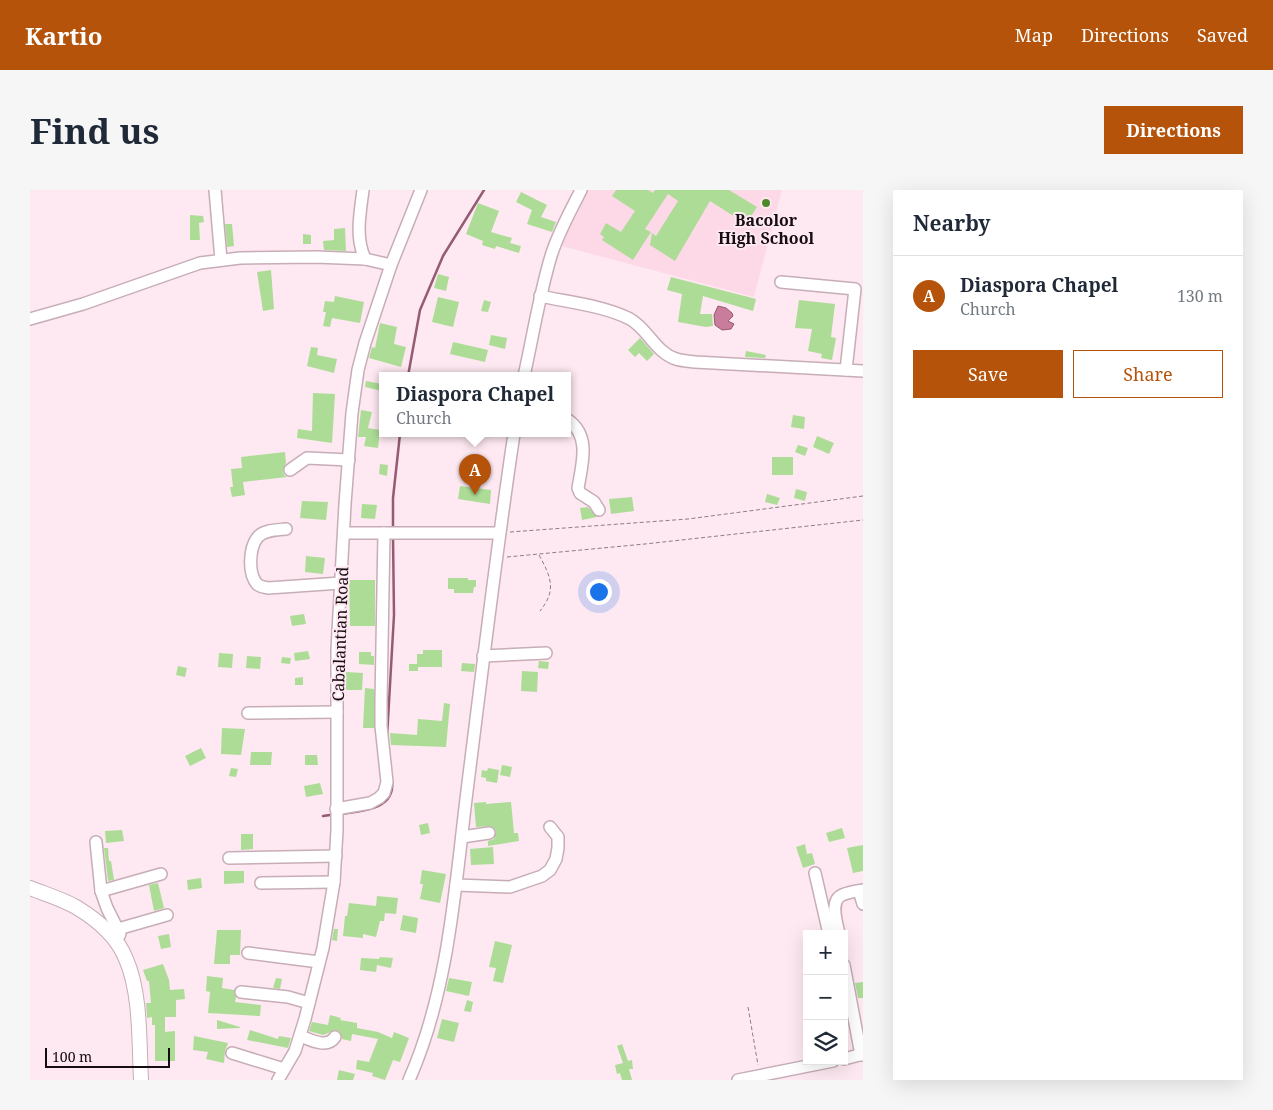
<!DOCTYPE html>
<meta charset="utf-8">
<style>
:root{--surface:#fff;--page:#f6f6f7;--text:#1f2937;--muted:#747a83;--line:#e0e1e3;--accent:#b45309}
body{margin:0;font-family:"Noto Serif",serif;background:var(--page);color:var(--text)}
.controls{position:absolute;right:15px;bottom:15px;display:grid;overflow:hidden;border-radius:0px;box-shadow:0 5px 20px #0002}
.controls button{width:45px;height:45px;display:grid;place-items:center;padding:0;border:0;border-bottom:1px solid var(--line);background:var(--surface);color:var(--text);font:25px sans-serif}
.scale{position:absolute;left:15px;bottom:12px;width:125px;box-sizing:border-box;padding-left:5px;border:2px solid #160d11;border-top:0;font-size:14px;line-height:18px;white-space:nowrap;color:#160d11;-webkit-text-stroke:4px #fee8f1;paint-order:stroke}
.you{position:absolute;left:568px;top:401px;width:18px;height:18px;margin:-12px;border:4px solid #fff;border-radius:50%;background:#1a73e8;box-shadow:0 0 0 8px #1a73e833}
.badge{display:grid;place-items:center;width:32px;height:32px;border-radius:50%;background:var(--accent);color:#fff;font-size:16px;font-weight:700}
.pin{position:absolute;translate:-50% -41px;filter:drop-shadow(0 1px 2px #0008)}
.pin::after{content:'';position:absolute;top:26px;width:18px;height:15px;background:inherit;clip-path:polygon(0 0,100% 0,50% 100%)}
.popup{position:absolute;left:349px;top:182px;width:192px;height:65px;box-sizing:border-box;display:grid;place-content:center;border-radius:0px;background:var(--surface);filter:drop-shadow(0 1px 4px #0005);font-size:16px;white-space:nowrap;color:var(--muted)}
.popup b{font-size:19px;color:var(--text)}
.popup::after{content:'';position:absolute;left:50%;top:100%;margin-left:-10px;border:10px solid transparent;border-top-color:var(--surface)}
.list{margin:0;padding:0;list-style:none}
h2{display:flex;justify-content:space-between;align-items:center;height:65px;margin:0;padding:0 20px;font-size:21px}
h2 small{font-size:16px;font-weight:400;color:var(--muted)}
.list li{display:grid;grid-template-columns:32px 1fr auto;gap:15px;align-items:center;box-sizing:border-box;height:80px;padding:0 20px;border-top:1px solid var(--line)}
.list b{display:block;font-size:19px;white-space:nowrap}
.list p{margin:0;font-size:16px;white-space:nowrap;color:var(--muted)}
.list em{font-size:16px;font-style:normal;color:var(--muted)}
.actions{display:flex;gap:10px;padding:15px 20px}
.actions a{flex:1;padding:11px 0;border:1px solid var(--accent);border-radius:0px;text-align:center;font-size:18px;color:var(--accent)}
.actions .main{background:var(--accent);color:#fff}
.icon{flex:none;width:28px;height:28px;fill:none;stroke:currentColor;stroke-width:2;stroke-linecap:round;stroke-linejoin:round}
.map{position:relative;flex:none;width:833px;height:890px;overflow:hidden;border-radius:0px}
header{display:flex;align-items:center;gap:30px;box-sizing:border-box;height:70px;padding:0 25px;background:var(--accent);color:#fff}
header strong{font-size:24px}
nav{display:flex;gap:28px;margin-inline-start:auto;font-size:18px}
.intro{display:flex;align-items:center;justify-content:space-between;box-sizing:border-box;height:120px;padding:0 30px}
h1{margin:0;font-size:35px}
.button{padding:12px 22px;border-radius:0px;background:var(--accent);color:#fff;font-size:18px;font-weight:700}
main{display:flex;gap:30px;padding:0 30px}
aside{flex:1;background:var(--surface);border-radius:0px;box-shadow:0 5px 20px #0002}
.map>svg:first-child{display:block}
</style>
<header>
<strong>Kartio</strong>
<nav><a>Map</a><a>Directions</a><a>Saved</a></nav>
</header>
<div class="intro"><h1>Find us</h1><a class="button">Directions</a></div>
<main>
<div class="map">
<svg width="833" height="890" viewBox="0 0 833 890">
<rect width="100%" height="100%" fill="#fee8f1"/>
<path fill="#fdd9e7" d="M558 0H752L724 107 528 55Z"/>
<path fill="#ca7c9d" stroke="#945b73" d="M688 116 696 118 702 123 703 126 698 131 704 134 701 139 692 140 685 135 684 125Z"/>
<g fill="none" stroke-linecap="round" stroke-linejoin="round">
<g stroke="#945b73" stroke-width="2.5">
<path d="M378 186 390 120 413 66 454 0"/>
<path d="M363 339V308L370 244"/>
<path d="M357 547 364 425 363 347"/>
<path d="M311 624C331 621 365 620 362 592"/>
<path d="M293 626 300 625"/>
</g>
</g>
<g fill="#addc97">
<path d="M586 0H618L623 3 625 0H699L727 17 716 34 680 11 645 71 620 55 622 43 626 46 648 11 638 4 615 39 621 42 603 70 572 50 574 47 570 44 576 33 591 42 605 21 582 6Z"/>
<path d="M491 2 517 15 511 27 526 32 522 42 497 34 502 20 486 12Z"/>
<path d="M448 13 469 21 461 42 482 48 480 53 491 56 489 63 466 56 465 59 452 55 453 51 436 44Z"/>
<path d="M160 25 173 26 174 32 169 33 170 50H160Z"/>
<path d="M195 34H202L204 56 197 57Z"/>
<path d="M315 38 316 61 294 60 293 51 304 50V39Z"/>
<path d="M273 44 281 45V54H273Z"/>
<path d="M241 80 244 119 233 121 227 82Z"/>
<path d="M408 84 419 87 416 101 404 98Z"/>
<path d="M641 87 726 109 723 121 673 106 670 124H682L683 136 676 137 648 132 652 104 637 100Z"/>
<path d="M305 106 334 112 330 133 302 128 300 137 293 136 296 122H293L295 111 304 112Z"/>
<path d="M408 107 429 112 423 137 402 132Z"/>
<path d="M454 110 461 112 458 122 451 121Z"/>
<path d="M769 110 805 114 801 147 806 148 802 170 791 168 792 164 778 161 782 139 765 138Z"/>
<path d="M350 133 367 137 364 154 376 157 371 177 339 168 342 157 345 158Z"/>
<path d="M461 145 477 148 475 159 459 155Z"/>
<path d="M610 148 624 164 617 171 609 163 605 167 598 160Z"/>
<path d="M423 152 458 160 455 172 420 164Z"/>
<path d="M281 157 288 158 287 165 307 169 304 183 277 176Z"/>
<path d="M716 161 736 165 735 168 715 167Z"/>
<path d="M336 191 352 194V201L335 197Z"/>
<path d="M283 203 305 204 302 253 267 248 268 239 282 241Z"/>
<path d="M331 220 342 222 338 238 350 240 348 258 334 256 336 247H328Z"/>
<path d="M763 225 775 227 774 239 761 237Z"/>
<path d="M787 246 804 253 799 264 783 257Z"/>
<path d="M768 255 778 258 775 266 765 262Z"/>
<path d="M255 262 256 273 253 280 254 285 257 287 213 292 215 305 202 307 200 297H203L201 279 212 278 211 267Z"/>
<rect x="742" y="267" width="21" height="18"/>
<path d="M350 274 358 275 357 286 349 284Z"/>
<path d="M430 296 461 300 460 314 428 309Z"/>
<path d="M766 299 777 302 775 311 764 308Z"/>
<path d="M737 304 750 308 747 315 735 312Z"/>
<path d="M602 307 604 321 581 324 579 309Z"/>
<path d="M272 311 298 312 296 330 270 328Z"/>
<path d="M332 314 347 315 345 329 331 328Z"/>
<path d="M558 317 567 327 552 330 550 318Z"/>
<path d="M276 366 295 368 293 384 275 382Z"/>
<path d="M418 388H438V390H446V397H444L443 403H424V399H418Z"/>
<path d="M319 390H345V436H320Z"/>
<path d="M274 424 276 434 262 436 260 426Z"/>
<path d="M393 460H412V477H388V481H379V474H387V464H393Z"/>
<path d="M278 461 280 469 265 471 264 463Z"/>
<path d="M329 462H341V466H344V475L329 474Z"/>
<path d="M189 463 203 464 202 478 188 477Z"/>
<path d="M217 466 231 467 230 479 216 478Z"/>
<path d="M252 467 261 468 260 474 251 473Z"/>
<path d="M509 471 519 472 518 479 508 478Z"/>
<path d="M432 473 445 474 444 482 431 481Z"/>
<path d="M148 476 157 478 155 487 146 485Z"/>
<path d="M492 481 508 482 507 502 491 501Z"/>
<path d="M316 482 333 483 332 500H314Z"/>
<path d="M273 487V495H265V488Z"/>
<path d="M335 498 344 499V538H333Z"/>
<path d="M414 513 420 514 416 557 361 555 360 543 387 545 388 529 412 531Z"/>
<path d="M192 538 215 539 211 565 191 564Z"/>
<path d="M171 558 176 568 160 576 155 566Z"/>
<path d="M221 562H242L241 575H220Z"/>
<path d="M275 565H287L288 575H275Z"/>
<path d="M472 575 482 577 480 587 470 585Z"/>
<path d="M201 578 208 579 206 587 199 586Z"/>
<path d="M458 578 469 580 467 593 456 591V588L451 587 452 580 457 581Z"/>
<path d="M290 593 293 604 276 607 274 596Z"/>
<path d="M456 612V614L481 612 484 643H488L489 651 458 656V651L464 649 466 641 461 636 446 637 444 613Z"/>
<path d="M398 633 400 643 391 645 389 635Z"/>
<path d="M812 638 815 648 799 652 796 643Z"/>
<path d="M92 640 94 651 76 653 75 641Z"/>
<path d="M211 644H223V659L211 660Z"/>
<path d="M775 654 777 664 782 663 785 674 773 678 766 657Z"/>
<path d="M833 655V681L823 683 817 658Z"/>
<path d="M463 657 464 674 441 675 440 659Z"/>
<path d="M74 658H78L79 671H81L84 690 78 691Z"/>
<path d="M392 680 416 684 410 713 390 709 393 694H390Z"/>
<path d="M194 681H214V693L194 694Z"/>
<path d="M171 688 172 698 158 700 157 690Z"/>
<path d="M128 693 134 718 124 721 119 695Z"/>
<path d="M347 706 368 708 366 724 355 723 354 731H350L346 747 333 744V748L313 746 315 726H317L319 713 346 716Z"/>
<path d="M373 725 388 728 386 743 370 740Z"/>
<path d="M304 739H308L307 751 302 750Z"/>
<path d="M187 740H211L210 765H200V774H184Z"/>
<path d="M139 744 141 757 131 759 128 746Z"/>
<path d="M465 751 482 755 473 793 463 791 466 778 459 777Z"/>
<path d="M350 767 363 768 361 778 347 775 346 782 330 780 331 768 349 769Z"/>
<path d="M133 774 139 790 140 800 154 799 155 809 146 810V827H135V842L145 841V871H125V835H122V827L117 828 116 813H121L119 791H117L113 780Z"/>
<path d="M177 786 193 788 192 798 204 800 206 807 205 812 231 815 230 826 178 823 180 802 176 801Z"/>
<path d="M246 788 252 789 250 799 243 798Z"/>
<path d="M419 788 442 792 439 806 416 801Z"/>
<path d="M833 792V808H828L825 793Z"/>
<path d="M437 810 443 812 441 822 434 821Z"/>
<path d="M300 825 311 828 310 830 327 833V838L348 842 362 848 364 842 379 848 370 872 363 870 355 890 342 886 343 883 326 879 327 870 339 872 348 849 322 844 321 851 312 849 310 842 306 840 293 845 279 841 282 832 298 835Z"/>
<path d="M412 829 429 833 424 852 407 848Z"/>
<path d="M187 830 210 837V838L187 839Z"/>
<path d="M220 840 248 849 249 846 261 848 258 858 217 850Z"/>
<path d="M164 846 198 853 195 861 194 873 176 869 178 862 163 860Z"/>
<path d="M592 854 598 871 602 870 603 879H599L602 890H592L590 883 587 884 585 875 593 873 587 856Z"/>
<path d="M309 880 325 884 323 890H307Z"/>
</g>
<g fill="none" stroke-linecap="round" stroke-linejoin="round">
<defs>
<g id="minor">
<path d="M185 0 191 70"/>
<path d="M333 0C330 24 325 47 335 69"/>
<path d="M751 92 825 99 816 180"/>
<path d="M510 106C538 112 575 116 600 129 618 139 625 162 646 169 652 171 659 171 665 172L833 181"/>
<path d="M0 129 53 114 170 73 210 68 286 67 335 69 361 75"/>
<path d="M494 186C503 146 509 106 521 66 528 43 540 22 551 0"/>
<path d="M538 230C561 246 552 274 548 298L550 303 564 312 569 320"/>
<path d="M260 280 277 268 319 270"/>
<path d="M256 339C246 340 233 340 227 348 219 359 218 384 227 394 230 397 234 397 238 398L311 393"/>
<path d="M314 343H469"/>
<path d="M453 466 516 463"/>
<path d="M218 523 307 522"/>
<path d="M306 619 340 613 349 608 354 603 357 592 351 536V511L354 343"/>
<path d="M432 647 459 643"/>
<path d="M66 652 71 701 77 718 90 744 86 751"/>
<path d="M199 668 306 666"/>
<path d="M785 683 799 744"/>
<path d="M231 693 304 692"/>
<path d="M426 695 480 697 512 686 520 680 526 669 528 658V647L520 637"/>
<path d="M71 701 131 684"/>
<path d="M829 701 833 714"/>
<path d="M88 739 137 725"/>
<path d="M809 744C807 733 799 711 812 705 819 702 827 701 833 700"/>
<path d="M218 763 289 772"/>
<path d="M814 775 831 865"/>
<path d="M211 802 258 807 279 813"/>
<path d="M270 846C281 850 297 859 305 847"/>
<path d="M202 863 254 879"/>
<path d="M814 869 833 864"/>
<path d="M248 890 265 861 275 829 293 758 304 692 307 640V460L315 314 322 223 328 180 335 153 361 75 391 0"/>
<path d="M379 890C419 800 425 697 437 601 452 482 466 363 484 244"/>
<path d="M708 890 803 871"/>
</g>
<path id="major" d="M0 698C15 704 32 709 46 717 66 729 87 746 96 769 111 803 109 852 111 890"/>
</defs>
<use href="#minor" stroke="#c7adb7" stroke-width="14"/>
<use href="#major" stroke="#c7adb7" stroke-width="16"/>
<g stroke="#8d7d84" stroke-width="1" stroke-dasharray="4 2.5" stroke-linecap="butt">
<path d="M480 342 658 329 833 306"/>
<path d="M509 365C521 387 527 400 510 421"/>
<path d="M477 367 615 354 833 330"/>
<path d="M718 817 728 875"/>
</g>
<use href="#minor" stroke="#fff" stroke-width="11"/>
<use href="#major" stroke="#fff" stroke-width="14"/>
</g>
<circle fill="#4c8929" stroke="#fee8f1" stroke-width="2" cx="736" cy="13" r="5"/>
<g text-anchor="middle" stroke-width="4" stroke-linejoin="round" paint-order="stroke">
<g font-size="16" font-weight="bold" fill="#160d11" stroke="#fee8f1">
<text x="736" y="36">Bacolor<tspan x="736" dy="18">High School</tspan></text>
</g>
<g font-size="16" fill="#160d11" stroke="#fee8f1">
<text transform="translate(310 444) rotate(-88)" y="6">Cabalantian Road</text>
</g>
</g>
</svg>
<div class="controls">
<button>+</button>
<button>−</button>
<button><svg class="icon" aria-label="layers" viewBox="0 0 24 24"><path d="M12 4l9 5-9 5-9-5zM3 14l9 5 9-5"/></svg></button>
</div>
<div class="scale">100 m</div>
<div class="you"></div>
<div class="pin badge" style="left:445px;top:305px">A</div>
<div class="popup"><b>Diaspora Chapel</b>Church</div>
</div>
<aside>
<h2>Nearby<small></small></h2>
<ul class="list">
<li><span class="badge">A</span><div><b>Diaspora Chapel</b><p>Church</p></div><em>130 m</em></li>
</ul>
<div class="actions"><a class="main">Save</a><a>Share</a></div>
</aside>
</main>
